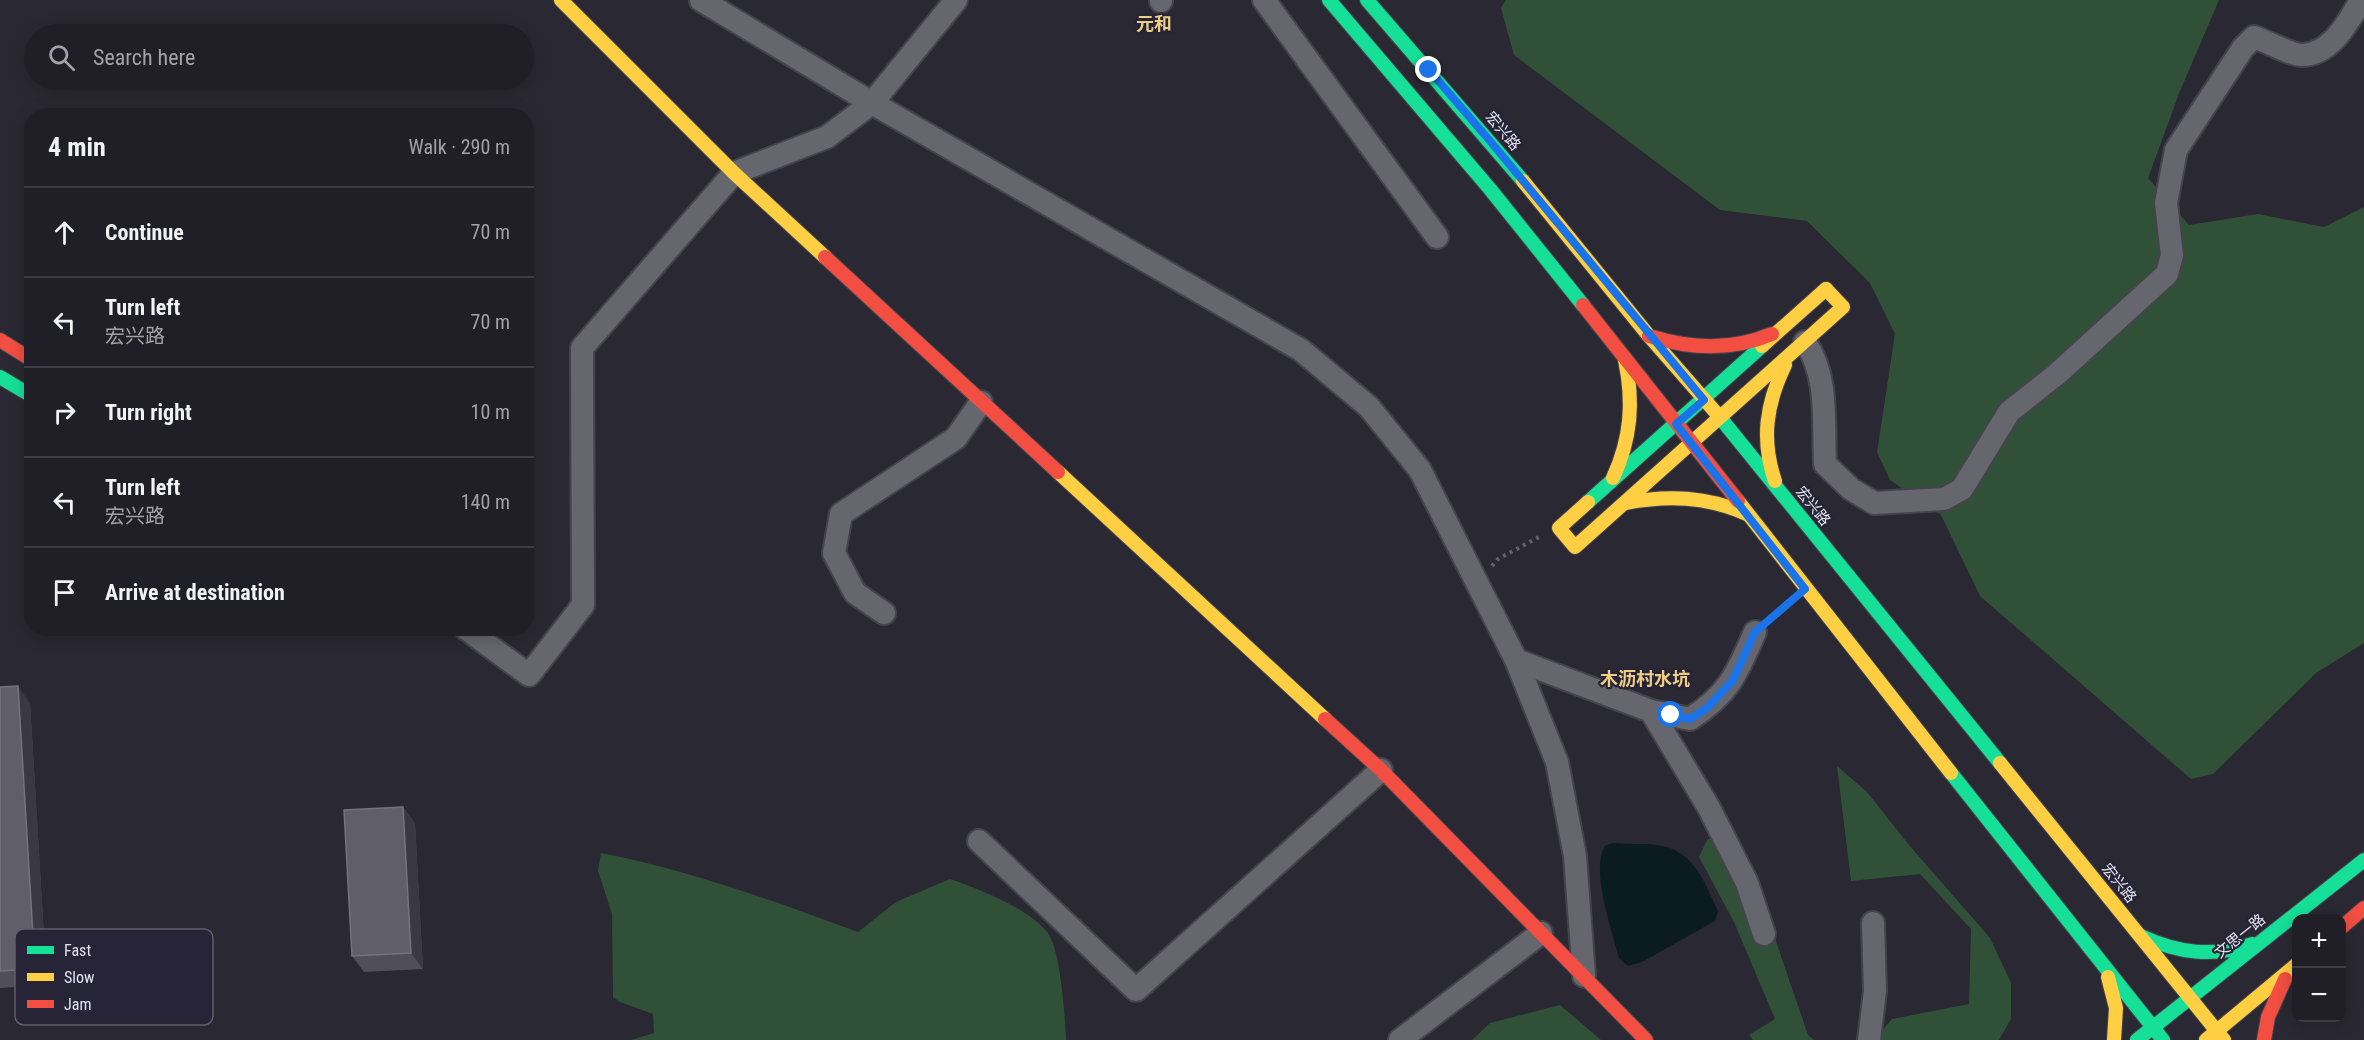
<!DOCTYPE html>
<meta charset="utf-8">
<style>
:root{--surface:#201e26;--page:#2d2b32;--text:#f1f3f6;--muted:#a2a2a7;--line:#3d3c43}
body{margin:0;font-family:"Roboto Condensed","Noto Sans SC",sans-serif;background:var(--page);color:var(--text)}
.controls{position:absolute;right:18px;bottom:18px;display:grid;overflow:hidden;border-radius:12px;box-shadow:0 3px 15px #0003}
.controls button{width:54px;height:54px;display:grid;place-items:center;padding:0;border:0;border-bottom:2px solid var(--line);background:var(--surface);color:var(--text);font:30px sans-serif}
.stop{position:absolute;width:18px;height:18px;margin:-14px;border:4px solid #1a73e8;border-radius:50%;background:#fff}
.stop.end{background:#1a73e8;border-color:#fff;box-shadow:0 2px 6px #0008}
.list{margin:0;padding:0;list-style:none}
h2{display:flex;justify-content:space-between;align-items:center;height:78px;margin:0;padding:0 24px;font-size:26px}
h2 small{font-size:20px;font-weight:400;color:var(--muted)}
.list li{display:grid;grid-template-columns:39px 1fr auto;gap:18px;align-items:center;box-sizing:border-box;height:90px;padding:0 24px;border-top:2px solid var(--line)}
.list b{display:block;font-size:22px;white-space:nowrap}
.list p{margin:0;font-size:20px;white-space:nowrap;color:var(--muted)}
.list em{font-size:20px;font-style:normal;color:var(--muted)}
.icon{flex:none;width:33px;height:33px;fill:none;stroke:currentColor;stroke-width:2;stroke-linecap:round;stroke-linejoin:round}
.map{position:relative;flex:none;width:2364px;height:1040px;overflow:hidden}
.search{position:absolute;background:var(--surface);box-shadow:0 3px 15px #0003;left:24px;top:24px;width:510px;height:66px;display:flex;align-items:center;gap:15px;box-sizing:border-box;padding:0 21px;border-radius:33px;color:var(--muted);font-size:22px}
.panel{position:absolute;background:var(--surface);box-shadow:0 3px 15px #0003;left:24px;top:108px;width:510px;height:528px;border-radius:24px}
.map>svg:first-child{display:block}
</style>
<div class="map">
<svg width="2364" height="1040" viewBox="0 0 2364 1040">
<rect width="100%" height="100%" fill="#2a2832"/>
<g fill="#305137">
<path d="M1506 0H2219L2180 91 2148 178 2189 225 2258 214 2324 227 2364 207V643L2316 673 2213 774 2191 779 1980 596 1941 515 1890 480 1877 452 1895 334 1870 283 1807 221 1720 210 1514 55 1501 8Z"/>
<path d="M1837 766 1867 792 1909 845 1990 938 2011 983V1019L1999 1040H1874L1892 1019 1969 1004 1971 929 1920 874 1851 881Z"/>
<path d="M1728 830 1766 912 1808 1035 1814 1040H1753L1749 1035 1775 1019 1734 922 1699 857 1707 840Z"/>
<path d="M601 853C689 870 774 901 858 932L896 902 950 879C979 889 1028 908 1047 932 1061 949 1065 1017 1066 1040H631L654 1033 653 1014 620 1002 613 997 612 914 598 871Z"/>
<path d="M1560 1005 1601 1040H1472L1490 1023Z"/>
</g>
<path fill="#0a1c1f" d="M1613 843C1630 845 1655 842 1670 848 1697 858 1707 888 1718 911L1715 921 1642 962 1628 966 1619 958C1612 930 1590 870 1605 846Z"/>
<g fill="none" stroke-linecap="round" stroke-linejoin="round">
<defs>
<g id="street">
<path d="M701 0 872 103 1301 350 1369 407 1420 470 1516 660 1557 762 1575 856 1584 976"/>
<path d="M1161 0V1"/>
<path d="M1264 0 1437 237"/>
<path d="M1805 342C1829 376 1823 423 1825 464L1851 489 1874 503 1944 499 1962 489 2009 412 2057 374 2167 274 2172 255 2166 203 2176 150 2243 48 2254 37C2266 41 2291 55 2302 55 2331 55 2349 21 2361 0"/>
<path d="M884 613 855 593 834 553 841 514 956 438 981 402"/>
<path d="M465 628 529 675 583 605 582 348 734 173 827 137 872 103 956 0"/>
<path d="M1516 660 1651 711 1709 808 1747 883 1764 934"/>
<path d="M1651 711 1690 719C1730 693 1737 673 1755 632"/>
<path d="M979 841 1136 990 1381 770"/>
<path d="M1400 1040 1541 933"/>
<path d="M1869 1040 1875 991 1873 923"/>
</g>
<g id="fast">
<path d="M1329 0 1490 189 1583 305"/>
<path d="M1367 0 1523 181"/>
<path d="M0 377 32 396"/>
<path d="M1718 415 2000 763"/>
<path d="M1588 502 1762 346"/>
<path d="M1951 773 2163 1040"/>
<path d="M2141 936C2178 953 2213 958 2252 944"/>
<path d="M2137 1040 2364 860"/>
</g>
<g id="slow">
<path d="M561 0 734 173 825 257"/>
<path d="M1523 181 1649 336 1718 415"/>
<path d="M1762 346 1826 289"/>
<path d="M1058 472 1325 719"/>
<path d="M1613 478C1631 439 1634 402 1625 360"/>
<path d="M1775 481C1761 440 1766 404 1785 365"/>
<path d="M1738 501 1951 773"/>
<path d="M1588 502 1559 528 1575 547 1843 307 1826 289"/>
<path d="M1625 503C1668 495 1706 496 1747 514"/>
<path d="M2000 763 2224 1040"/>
<path d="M2108 977 2116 1008 2114 1040"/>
<path d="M2206 1040 2296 965"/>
</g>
<g id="jam">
<path d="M825 257 1058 472"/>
<path d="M1583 305 1738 501"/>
<path d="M1649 336C1691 349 1731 351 1772 334"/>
<path d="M0 340 32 360"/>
<path d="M1325 719 1381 770 1646 1040"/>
<path d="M2342 927 2364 908"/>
<path d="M2264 1040 2268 1017 2285 979"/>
</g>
</defs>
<use href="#street" stroke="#45444d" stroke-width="26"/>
<use href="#fast" stroke="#45444d" stroke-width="16"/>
<use href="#slow" stroke="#45444d" stroke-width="16"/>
<use href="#jam" stroke="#45444d" stroke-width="16"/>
<g stroke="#626269" stroke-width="4" stroke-dasharray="3 4.5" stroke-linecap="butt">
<path d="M1492 566 1498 559 1539 537"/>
<path d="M1769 619 1786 605"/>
</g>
<use href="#street" stroke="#66666e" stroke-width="22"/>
<use href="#fast" stroke="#16e098" stroke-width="14"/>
<use href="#slow" stroke="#ffcf43" stroke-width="14"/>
<use href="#jam" stroke="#f24e42" stroke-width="14"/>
</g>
<g fill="#504e58">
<path d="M0 687 30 703 47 985 0 988Z"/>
<path d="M403 807 415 824 423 969 364 972 352 956Z"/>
</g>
<g fill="#3a3842">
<path d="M18 686 30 703 47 985 35 969Z"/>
<path d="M403 807 415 824 423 969 411 953Z"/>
</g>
<g fill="#605e69" stroke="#75737e" stroke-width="1.5">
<path d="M18 686 35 969 0 971V687Z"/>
<path d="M403 807 411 953 352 956 344 810Z"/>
</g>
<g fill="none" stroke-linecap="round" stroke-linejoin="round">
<path stroke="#1a73e8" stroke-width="8" d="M1429 70 1490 141 1704 400 1676 424 1805 589 1755 632 1733 680 1707 708 1690 719 1671 715"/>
</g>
<g text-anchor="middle" stroke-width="4.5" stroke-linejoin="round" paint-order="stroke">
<g font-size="15" fill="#e4e4ef" stroke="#262436">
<text transform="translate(1503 131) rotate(50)" y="5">宏兴路</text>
<text transform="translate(1813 506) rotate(51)" y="5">宏兴路</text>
<text transform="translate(2119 883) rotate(51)" y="5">宏兴路</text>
<text transform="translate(2240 936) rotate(-39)" y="5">文思一路</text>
</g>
<g font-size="18" font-weight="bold" fill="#efce83" stroke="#262436">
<text x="1154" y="30">元和</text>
<text x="1645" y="685">木沥村水坑</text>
</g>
</g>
<rect x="15" y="929" width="198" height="96" rx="9" fill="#262436" stroke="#5f5e6e" stroke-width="1.5"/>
<rect x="27" y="946" width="27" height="8" fill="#16e098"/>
<rect x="27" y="973" width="27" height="8" fill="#ffcf43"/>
<rect x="27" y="1000" width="27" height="8" fill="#f24e42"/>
<g font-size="16" fill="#e4e4ef">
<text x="64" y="956">Fast</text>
<text x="64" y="983">Slow</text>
<text x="64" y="1010">Jam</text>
</g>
</svg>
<div class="controls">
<button>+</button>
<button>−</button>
</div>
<div class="stop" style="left:1671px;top:715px"></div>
<div class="stop end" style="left:1429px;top:70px"></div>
<div class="search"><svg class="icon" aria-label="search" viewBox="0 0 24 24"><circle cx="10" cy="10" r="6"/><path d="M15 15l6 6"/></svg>Search here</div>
<section class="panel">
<h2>4 min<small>Walk · 290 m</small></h2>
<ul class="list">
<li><svg class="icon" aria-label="ahead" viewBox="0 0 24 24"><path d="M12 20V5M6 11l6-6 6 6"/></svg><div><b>Continue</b></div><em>70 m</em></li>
<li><svg class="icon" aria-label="left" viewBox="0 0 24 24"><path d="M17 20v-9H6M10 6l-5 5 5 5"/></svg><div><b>Turn left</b><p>宏兴路</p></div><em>70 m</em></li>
<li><svg class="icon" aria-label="right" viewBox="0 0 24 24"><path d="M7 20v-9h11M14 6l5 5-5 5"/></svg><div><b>Turn right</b></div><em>10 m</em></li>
<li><svg class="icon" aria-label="left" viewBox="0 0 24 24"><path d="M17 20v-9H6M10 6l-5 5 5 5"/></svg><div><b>Turn left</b><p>宏兴路</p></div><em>140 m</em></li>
<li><svg class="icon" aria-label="arrive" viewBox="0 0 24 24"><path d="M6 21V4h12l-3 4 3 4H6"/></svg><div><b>Arrive at destination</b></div></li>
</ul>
</section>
</div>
